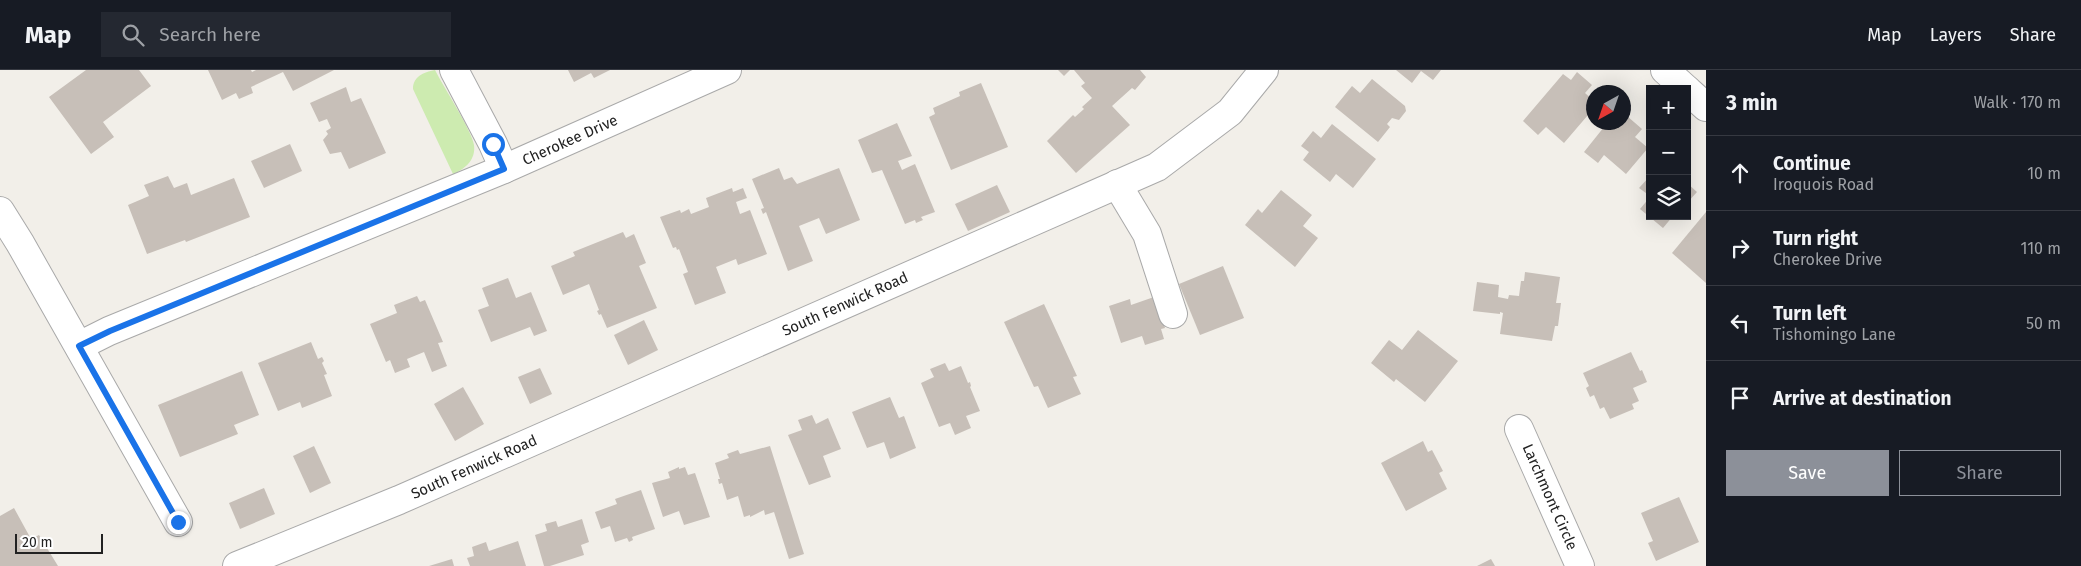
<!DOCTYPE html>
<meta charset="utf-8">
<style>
:root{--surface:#171b24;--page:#242831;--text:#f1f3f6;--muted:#9ea1a6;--line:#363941;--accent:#8c9099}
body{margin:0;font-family:"Fira Sans",sans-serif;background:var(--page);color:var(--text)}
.controls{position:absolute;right:15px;top:15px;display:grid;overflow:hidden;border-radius:0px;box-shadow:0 5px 20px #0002}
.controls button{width:45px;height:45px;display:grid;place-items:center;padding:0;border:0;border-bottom:1px solid var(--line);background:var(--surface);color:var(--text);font:25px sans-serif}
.compass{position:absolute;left:1586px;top:15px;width:45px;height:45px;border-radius:50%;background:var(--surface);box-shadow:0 5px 20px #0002;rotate:220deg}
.scale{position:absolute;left:15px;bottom:12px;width:88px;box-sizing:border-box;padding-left:5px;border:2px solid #222;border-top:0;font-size:14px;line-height:18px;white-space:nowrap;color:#222;-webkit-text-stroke:4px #fff;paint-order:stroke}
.stop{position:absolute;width:15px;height:15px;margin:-11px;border:4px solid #1a73e8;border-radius:50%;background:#fff}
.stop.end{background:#1a73e8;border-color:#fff;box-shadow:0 1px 5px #0008}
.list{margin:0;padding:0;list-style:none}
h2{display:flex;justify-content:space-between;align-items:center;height:65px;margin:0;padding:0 20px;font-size:21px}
h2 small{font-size:16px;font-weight:400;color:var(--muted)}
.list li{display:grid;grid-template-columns:32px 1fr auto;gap:15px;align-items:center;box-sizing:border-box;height:75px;padding:0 20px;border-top:1px solid var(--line)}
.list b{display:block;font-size:19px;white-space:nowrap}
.list p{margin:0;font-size:16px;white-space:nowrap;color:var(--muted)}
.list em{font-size:16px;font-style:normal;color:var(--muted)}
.actions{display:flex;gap:10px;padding:15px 20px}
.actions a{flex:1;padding:11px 0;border:1px solid var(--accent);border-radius:0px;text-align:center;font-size:18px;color:var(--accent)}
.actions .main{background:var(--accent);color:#fff}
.icon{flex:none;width:28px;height:28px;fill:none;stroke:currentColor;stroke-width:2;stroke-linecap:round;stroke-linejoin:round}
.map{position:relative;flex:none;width:1706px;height:496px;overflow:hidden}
header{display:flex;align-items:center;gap:30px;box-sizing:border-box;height:70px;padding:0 25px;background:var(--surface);border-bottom:1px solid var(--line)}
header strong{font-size:24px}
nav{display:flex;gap:28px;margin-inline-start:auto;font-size:18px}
.search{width:350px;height:45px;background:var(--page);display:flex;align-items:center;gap:12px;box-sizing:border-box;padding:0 18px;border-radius:0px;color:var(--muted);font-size:19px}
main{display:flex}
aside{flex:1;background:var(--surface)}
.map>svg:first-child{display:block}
</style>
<header>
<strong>Map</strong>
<div class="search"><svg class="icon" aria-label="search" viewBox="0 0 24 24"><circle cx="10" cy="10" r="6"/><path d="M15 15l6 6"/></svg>Search here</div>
<nav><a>Map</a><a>Layers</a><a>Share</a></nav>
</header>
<main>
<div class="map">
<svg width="1706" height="496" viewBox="0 0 1706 496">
<rect width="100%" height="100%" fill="#f2efe9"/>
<path fill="#cdebb0" d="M435 0C443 16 472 61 474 75 476 90 465 99 453 104L413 19C413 7 423 2 435 0Z"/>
<g fill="#c7bfb8">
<path d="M86 0H139L151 16 103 52 114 67 91 84 49 27Z"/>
<path d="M208 0H251L252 2 256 0H334L293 21 283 2 251 17 253 23 239 29 236 23 222 30Z"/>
<path d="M568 0H610L594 8 591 3 574 12Z"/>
<path d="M1058 0H1070L1064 6Z"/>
<path d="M1074 0H1140L1146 7 1135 20 1132 18 1112 36 1130 55 1076 103 1047 71 1073 45 1075 47 1084 39 1082 37 1092 28 1081 16 1085 13Z"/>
<path d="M1396 0H1441L1433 10 1421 1 1412 13Z"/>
<path d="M1577 2 1592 15 1585 23 1594 31V38L1564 73 1546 57 1538 65 1523 51 1563 4 1571 10Z"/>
<path d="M1372 9 1405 36 1406 41 1399 50 1392 48 1387 54 1390 57 1378 72 1335 37 1352 16 1360 23Z"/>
<path d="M981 13 1008 77 951 100 929 47 935 44 933 38 960 26 959 22Z"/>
<path d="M346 17 351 32 361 28 386 83 349 99 341 82 330 84 323 70 328 64 326 61 331 58 327 49 319 52 310 33Z"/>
<path d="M1627 46 1642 59 1635 67 1648 78 1626 104 1604 85 1598 93 1584 82 1608 52 1620 54 1624 52Z"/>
<path d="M897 53 912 86 898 91 902 100 915 94 935 142 921 147 923 150 916 153 915 150 905 154 882 100 872 103 858 70Z"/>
<path d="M1332 54 1376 89 1353 118 1336 104 1330 112 1303 90 1309 82 1301 76 1313 61 1321 68Z"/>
<path d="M290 74 302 101 264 118 251 91Z"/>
<path d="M779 98 784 110 792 107 797 114 839 98 860 150 826 164 819 148 799 156 813 191 788 201 766 142 763 144 761 139 764 138 752 109Z"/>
<path d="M168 106 174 118 187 113 191 125 234 108 250 147 186 172 185 170 147 184 128 135 149 126 144 115Z"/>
<path d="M1650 106V126L1639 118Z"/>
<path d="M1687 113 1697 122 1687 133Z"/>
<path d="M997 115 1010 142 968 161 955 134Z"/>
<path d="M732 118 733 122 743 118 747 128 736 132 740 144 750 140 767 184 738 195 736 189 716 197 726 223 695 235 683 204 688 202 679 179 677 180 676 177 673 178 660 147 680 140 681 143 689 139 691 144 709 137 706 128Z"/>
<path d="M1281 120 1312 145 1303 156 1318 168 1295 197 1245 155 1258 139 1262 143Z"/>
<path d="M1650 127V146H1673L1663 158 1640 139Z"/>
<path d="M1706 142V213L1672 183Z"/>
<path d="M623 162 626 168 634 164 646 193 639 196 657 238 607 258 601 244 599 245 597 241 599 240 589 214 563 225 551 196 575 186 573 182Z"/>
<path d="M1223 196 1244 248 1200 265 1179 214Z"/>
<path d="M1525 202 1560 207 1556 233H1561L1558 256H1555L1552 271 1500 264 1503 243 1500 242V244L1473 241 1477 212 1499 215 1498 227 1508 229 1509 225 1519 226 1521 211H1524Z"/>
<path d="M508 208 516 228 531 222 547 261 534 266 530 257 491 272 478 240 489 236 482 218Z"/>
<path d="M417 226 420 232 425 230 443 272 438 273 447 296 432 302 424 282 407 289 410 297 395 303 390 290 386 292 370 254 397 243 394 235Z"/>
<path d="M1154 227 1165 258 1161 259 1164 269 1145 275 1142 266 1121 273 1109 236 1130 229 1131 235Z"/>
<path d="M1044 234 1077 306 1073 307 1081 324 1048 338 1038 316 1034 317 1004 252Z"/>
<path d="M644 250 658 280 628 295 614 265Z"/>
<path d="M1418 260 1458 291 1425 332 1396 309 1394 312 1371 293 1389 270 1402 280Z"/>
<path d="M311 272 318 289 322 287 324 291 322 293 327 304 324 305 332 326 302 338 300 332 278 341 258 293Z"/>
<path d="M1631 282 1640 301 1642 300 1647 312 1633 318 1639 331 1632 334 1634 339 1610 349 1604 337 1600 339 1594 325 1590 327 1586 318 1589 316 1583 303Z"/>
<path d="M945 293 949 301 961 296 968 313 970 312 971 316 970 317 980 341 966 346 971 358 955 365 950 353 939 357 921 313 934 307 930 299Z"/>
<path d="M540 298 552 324 530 334 518 307Z"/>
<path d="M242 301 259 345 234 355 238 364 180 387 158 335Z"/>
<path d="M463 317 484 354 455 371 434 334Z"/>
<path d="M890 327 899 348 904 346 916 378 890 389 884 372 867 378 852 342Z"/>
<path d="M812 345 816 354 828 348 841 379 823 386 831 407 809 415 788 365 802 360 798 350Z"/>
<path d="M1423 371 1428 382 1432 380 1443 401 1439 403 1447 419 1406 441 1381 393Z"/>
<path d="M314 376 331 413 310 423 293 386Z"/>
<path d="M770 376 804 484 789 489 774 442 765 445 764 440 750 447V445L744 447 738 426 727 430 722 413 719 414 718 409H720L715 393 729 388 727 384 738 380 740 384Z"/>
<path d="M679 397V399L685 397 688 405 695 403 710 447 684 455 679 441 663 447 652 413 670 408 668 402Z"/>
<path d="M264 418 275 444 240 459 229 433Z"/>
<path d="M641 420 655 459 632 467 633 470 629 472 627 468 615 472 610 456 601 459 595 442 617 434 615 429Z"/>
<path d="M1679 427 1699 472 1656 491 1648 473 1653 471 1641 443Z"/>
<path d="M14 438 31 469 39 465 58 496H0V446Z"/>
<path d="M582 449 589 472 581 475 584 485 550 496H544L535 465 547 461 545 454 556 451 558 457Z"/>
<path d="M518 471 526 496H470L467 488 474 486 472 477 486 472 489 481Z"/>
<path d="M452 489 454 496H429Z"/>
<path d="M1491 489 1495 496H1477Z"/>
</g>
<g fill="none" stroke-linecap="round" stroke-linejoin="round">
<defs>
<g id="minor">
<path d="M454 0 493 74 504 99"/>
<path d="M1665 0 1686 19"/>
<path d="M1687 20 1706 37"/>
<path d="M1117 114 1147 164 1173 244"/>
<path d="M0 141 20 173 178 452"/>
<path d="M79 276 109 261 504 99 727 0"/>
<path d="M1519 359 1580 496"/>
<path d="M237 496 399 430 1157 97 1230 42 1264 0"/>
</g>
</defs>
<use href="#minor" stroke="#a9a9a9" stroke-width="30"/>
<use href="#minor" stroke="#fff" stroke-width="28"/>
</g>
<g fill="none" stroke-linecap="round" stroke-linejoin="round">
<path stroke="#1a73e8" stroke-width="6" d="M178 452 79 276 110 261 504 99 493 74"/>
</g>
<g text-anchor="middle" stroke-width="4" stroke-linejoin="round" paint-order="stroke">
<g font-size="15" fill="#222" stroke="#fff">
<text transform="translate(570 70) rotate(-24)" y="5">Cherokee Drive</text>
<text transform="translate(845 234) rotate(-24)" y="5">South Fenwick Road</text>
<text transform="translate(474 397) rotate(-24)" y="5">South Fenwick Road</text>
<text transform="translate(1550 427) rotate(66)" y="5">Larchmont Circle</text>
</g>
</g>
</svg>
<div class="controls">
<button>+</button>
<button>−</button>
<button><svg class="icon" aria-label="layers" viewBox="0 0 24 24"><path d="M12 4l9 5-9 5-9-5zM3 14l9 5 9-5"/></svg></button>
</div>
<svg class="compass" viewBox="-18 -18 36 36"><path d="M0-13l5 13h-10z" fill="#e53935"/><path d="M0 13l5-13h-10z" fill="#9ea1a6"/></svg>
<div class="scale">20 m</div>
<div class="stop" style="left:493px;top:74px"></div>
<div class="stop end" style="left:178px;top:452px"></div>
</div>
<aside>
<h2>3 min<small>Walk · 170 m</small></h2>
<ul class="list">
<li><svg class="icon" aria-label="ahead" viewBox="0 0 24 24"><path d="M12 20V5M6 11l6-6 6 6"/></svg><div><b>Continue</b><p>Iroquois Road</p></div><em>10 m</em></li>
<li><svg class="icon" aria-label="right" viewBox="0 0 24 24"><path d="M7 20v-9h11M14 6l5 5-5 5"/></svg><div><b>Turn right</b><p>Cherokee Drive</p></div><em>110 m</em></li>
<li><svg class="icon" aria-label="left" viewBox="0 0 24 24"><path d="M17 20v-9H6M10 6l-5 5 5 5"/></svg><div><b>Turn left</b><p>Tishomingo Lane</p></div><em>50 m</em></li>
<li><svg class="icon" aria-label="arrive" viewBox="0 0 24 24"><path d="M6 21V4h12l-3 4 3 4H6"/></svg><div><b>Arrive at destination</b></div></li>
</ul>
<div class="actions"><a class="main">Save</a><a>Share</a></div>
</aside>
</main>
